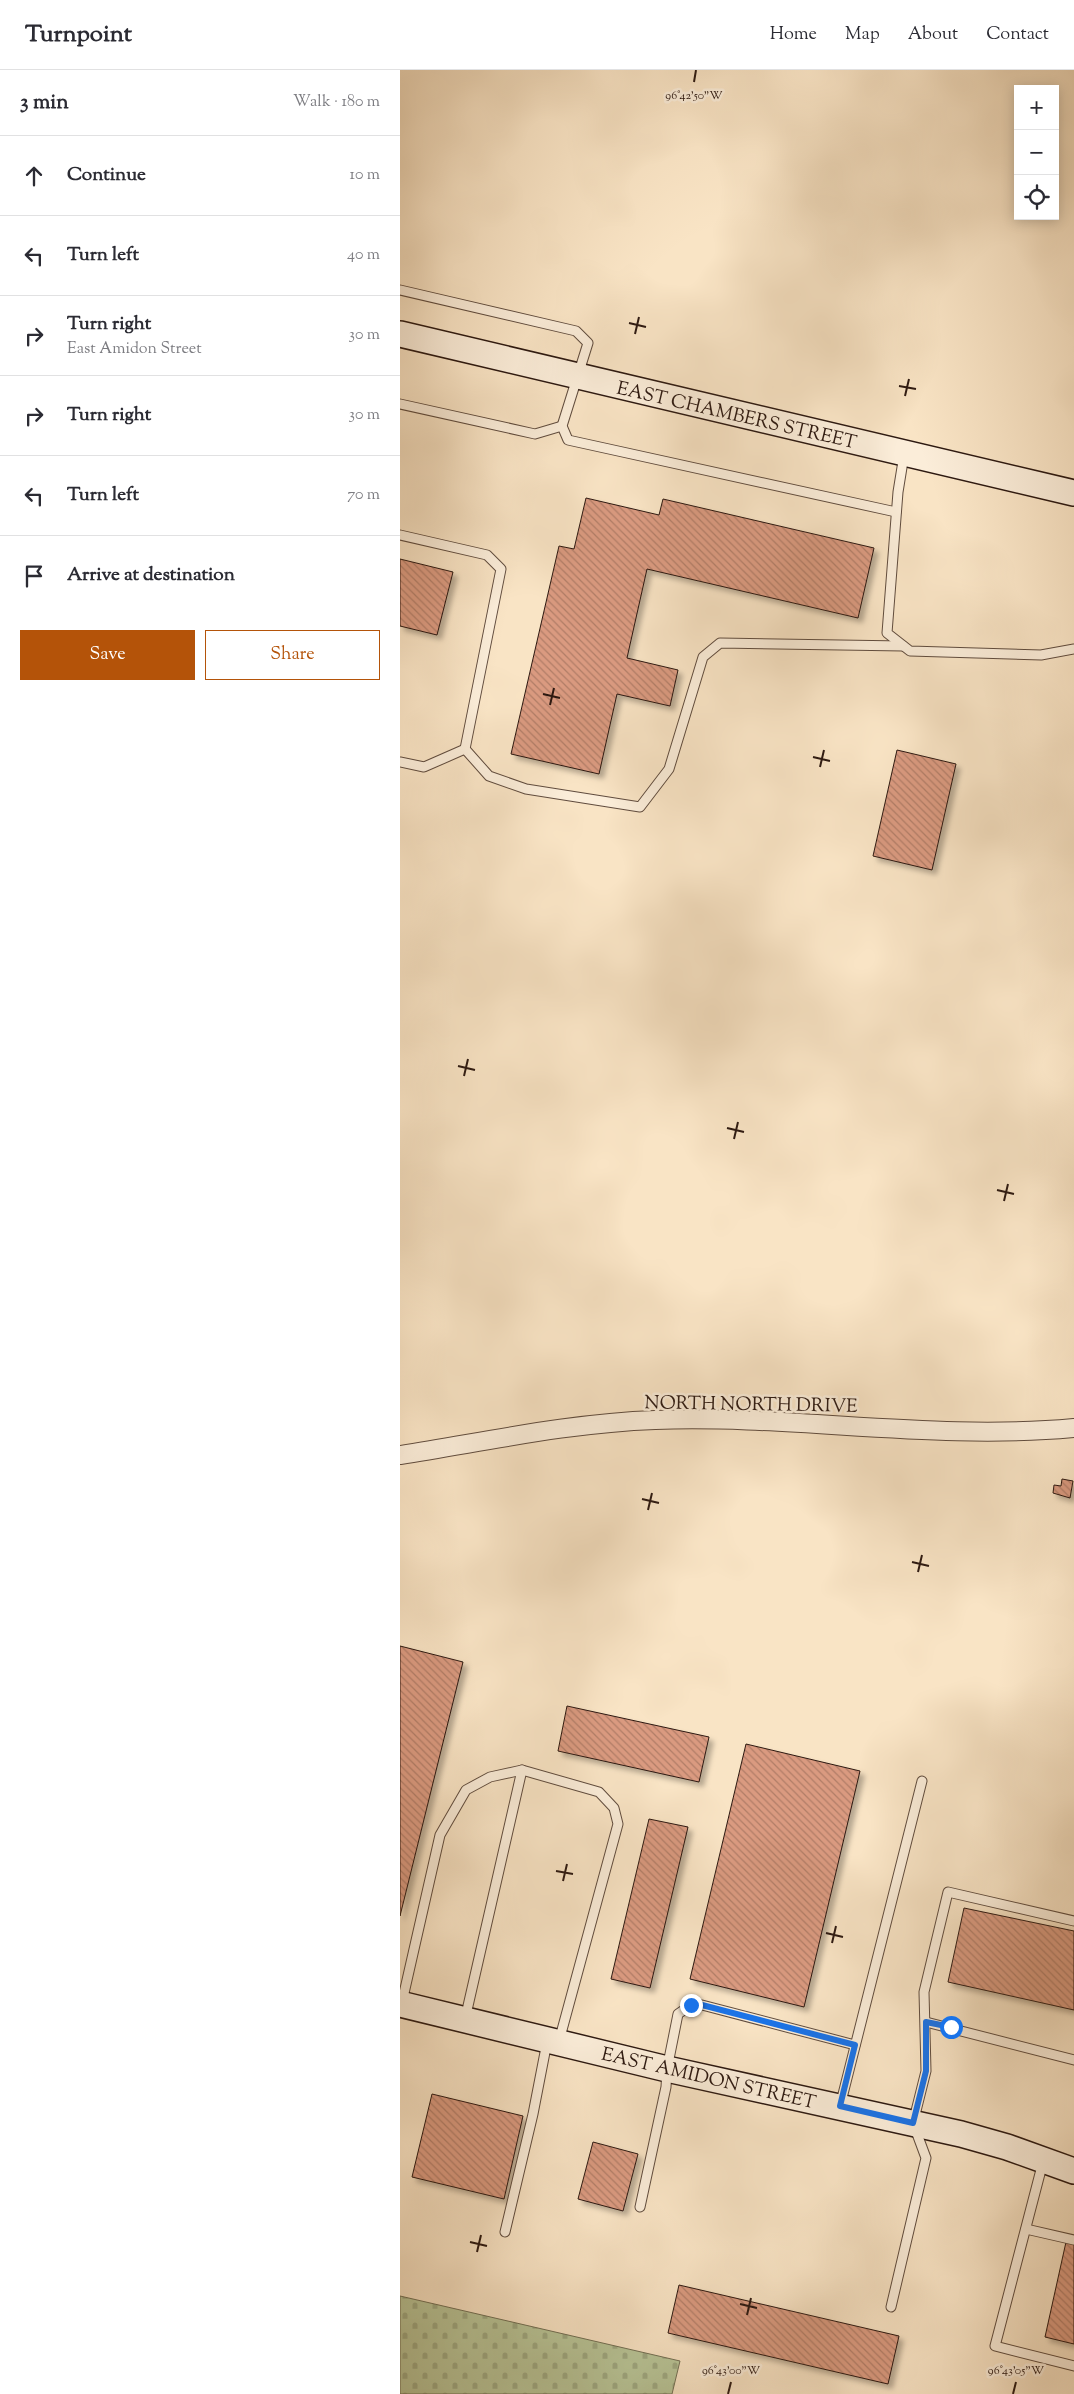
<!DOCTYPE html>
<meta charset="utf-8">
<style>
:root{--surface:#fff;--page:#f7f7f7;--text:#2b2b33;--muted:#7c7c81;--line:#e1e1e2;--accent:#b45309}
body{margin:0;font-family:"Sorts Mill Goudy",serif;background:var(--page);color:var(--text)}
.controls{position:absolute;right:15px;top:15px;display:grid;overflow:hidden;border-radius:0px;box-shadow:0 2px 12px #0003}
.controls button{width:45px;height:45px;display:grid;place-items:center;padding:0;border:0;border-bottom:1px solid var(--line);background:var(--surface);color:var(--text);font:25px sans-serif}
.stop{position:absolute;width:15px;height:15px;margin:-11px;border:4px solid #1a73e8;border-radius:50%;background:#fff}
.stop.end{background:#1a73e8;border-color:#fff;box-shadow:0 1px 5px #0008}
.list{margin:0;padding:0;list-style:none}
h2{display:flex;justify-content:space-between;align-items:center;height:65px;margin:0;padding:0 20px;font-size:21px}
h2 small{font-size:16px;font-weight:400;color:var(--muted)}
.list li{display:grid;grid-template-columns:32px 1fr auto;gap:15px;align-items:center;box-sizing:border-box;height:80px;padding:0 20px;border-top:1px solid var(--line)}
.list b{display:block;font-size:19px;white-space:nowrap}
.list p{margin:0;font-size:16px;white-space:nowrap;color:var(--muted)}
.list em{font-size:16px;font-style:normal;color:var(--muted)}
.actions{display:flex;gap:10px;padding:15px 20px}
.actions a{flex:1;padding:11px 0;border:1px solid var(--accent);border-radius:0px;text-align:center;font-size:18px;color:var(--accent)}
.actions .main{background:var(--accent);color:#fff}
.icon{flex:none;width:28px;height:28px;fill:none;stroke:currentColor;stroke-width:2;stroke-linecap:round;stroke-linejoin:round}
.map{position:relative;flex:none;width:674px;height:2324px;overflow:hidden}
header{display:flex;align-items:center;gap:30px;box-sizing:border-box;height:70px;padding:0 25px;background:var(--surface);border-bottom:1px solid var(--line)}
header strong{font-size:24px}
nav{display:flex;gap:28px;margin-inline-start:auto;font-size:18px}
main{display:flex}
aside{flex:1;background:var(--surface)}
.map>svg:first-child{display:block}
</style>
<header>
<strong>Turnpoint</strong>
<nav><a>Home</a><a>Map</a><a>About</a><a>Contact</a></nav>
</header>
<main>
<aside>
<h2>3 min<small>Walk · 180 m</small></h2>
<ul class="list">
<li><svg class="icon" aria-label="ahead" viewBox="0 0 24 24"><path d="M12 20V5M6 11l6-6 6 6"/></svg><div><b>Continue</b></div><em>10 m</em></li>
<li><svg class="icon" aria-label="left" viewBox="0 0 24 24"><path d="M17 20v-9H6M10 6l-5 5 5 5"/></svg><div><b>Turn left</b></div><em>40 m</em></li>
<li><svg class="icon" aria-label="right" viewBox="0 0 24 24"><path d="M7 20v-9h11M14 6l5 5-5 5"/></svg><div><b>Turn right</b><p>East Amidon Street</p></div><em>30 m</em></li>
<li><svg class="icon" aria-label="right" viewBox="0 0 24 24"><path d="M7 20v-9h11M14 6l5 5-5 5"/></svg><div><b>Turn right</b></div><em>30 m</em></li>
<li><svg class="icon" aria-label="left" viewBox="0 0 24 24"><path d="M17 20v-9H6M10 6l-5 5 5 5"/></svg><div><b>Turn left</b></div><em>70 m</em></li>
<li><svg class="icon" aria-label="arrive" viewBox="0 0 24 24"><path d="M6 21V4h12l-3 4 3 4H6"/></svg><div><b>Arrive at destination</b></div></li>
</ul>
<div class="actions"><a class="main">Save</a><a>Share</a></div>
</aside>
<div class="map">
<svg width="674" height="2324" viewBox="0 0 674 2324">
<defs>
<pattern id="cemetery-stones" width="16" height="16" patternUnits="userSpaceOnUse" patternTransform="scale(1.25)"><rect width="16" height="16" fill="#b8c598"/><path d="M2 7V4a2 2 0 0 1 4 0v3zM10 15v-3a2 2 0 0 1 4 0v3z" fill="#9ea982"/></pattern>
<pattern id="building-back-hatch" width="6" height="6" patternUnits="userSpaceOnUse" patternTransform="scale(1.25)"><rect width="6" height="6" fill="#da9a80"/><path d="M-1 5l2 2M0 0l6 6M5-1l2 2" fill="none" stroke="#b17d67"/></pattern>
<filter id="shadow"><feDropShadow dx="4.5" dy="4.5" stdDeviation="2.5" flood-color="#0004"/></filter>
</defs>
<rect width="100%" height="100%" fill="#f9e4c5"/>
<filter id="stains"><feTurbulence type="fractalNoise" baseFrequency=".004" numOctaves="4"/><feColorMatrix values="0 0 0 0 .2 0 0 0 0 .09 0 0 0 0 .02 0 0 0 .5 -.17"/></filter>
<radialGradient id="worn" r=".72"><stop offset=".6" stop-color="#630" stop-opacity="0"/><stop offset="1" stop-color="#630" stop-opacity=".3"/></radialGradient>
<path fill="url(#cemetery-stones)" stroke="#726f54" d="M0 2226 280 2291 272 2324H0Z"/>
<g fill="url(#building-back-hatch)" stroke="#2d1911" filter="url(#shadow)">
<path d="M186 428 259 445 263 429 474 478 458 548 247 499 227 588 278 600 270 636 217 624 199 704 111 684 159 476 174 479Z"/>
<path d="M0 489 53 502 37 565 0 556Z"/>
<path d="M497 680 556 694 532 800 473 786Z"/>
<path d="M662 1409 673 1411 670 1428 653 1423 654 1415 661 1416Z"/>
<path d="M0 1576 63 1592 0 1846Z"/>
<path d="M167 1636 309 1667 299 1712 158 1681Z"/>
<path d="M346 1674 460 1701 404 1937 290 1909Z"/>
<path d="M249 1749 288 1757 250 1918 211 1909Z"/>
<path d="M564 1838 674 1861V1940L548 1912Z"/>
<path d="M32 2024 123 2046 104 2129 12 2107Z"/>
<path d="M193 2072 238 2084 223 2141 178 2129Z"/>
<path d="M666 2172 674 2174V2274L645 2267Z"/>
<path d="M279 2215 499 2266 488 2314 268 2263Z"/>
</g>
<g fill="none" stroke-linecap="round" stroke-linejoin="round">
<defs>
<g id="lane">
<path d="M0 220 176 261 188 273 162 356 168 370 496 442"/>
<path d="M0 334 135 364 162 356"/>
<path d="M504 385 498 422 487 563 510 581 641 585 674 579"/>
<path d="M0 465 87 485 101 499 65 679 89 706 126 719 240 737 269 699 303 587 320 573 503 576"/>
<path d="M0 692 24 697 65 679"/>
<path d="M2 1932 40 1765 66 1720 90 1707 122 1700 199 1722 214 1738 218 1754 159 1971"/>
<path d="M65 1949 122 1700"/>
<path d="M526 1952 674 1990"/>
<path d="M440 2036 522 1711"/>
<path d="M643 2092 595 2276 674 2296"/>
<path d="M240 2137 266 2017 267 1999 278 1944 291 1935H302L455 1975"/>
<path d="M626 2159 674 2170"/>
<path d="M105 2162 133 2044 147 1972"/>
<path d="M491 2237 526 2088 513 2053 526 2001 524 1922 548 1822 674 1851"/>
</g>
<path id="street" d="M0 1385C84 1372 169 1353 255 1350 394 1345 534 1371 674 1358"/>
<g id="secondary">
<path d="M0 264 674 423"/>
<path d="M0 1934 267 1999 561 2064 607 2077 674 2101"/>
</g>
</defs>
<use href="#lane" stroke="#604c3e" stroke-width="11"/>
<use href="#street" stroke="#604c3e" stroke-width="20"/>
<use href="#secondary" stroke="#2d1911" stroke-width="28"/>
<use href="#lane" stroke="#fbedd9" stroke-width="9"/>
<use href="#street" stroke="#fbedd9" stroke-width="18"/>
<use href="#secondary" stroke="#fbedd9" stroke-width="25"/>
</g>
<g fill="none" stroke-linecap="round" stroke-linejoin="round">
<path stroke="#1a73e8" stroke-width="6" d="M291 1935H302L455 1975 440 2036 513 2053 526 2001V1952L551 1957"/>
</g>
<path fill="none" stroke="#2d1911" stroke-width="2" d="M294 12 296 0M229 253 246 257M235 264 239 247M499 316 516 319M505 326 509 309M143 624 160 628M150 635 154 618M413 687 430 691M420 697 424 680M58 996 75 1000M64 1006 68 989M327 1058 344 1062M334 1069 338 1052M597 1120 614 1124M604 1131 608 1114M242 1429 259 1433M248 1440 252 1423M512 1492 529 1496M518 1502 522 1485M156 1801 173 1804M163 1811 167 1794M426 1863 443 1867M432 1873 436 1856M70 2172 87 2176M77 2182 81 2165M340 2234 357 2238M347 2245 351 2228M328 2324 331 2312M613 2324 616 2312"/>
<g text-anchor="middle" stroke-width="5" stroke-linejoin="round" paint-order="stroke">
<g font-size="19" fill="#2d1911" stroke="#fbedd9">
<text transform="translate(337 344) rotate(13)" y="7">EAST CHAMBERS STREET</text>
<text transform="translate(351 1333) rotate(1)" y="7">NORTH NORTH DRIVE</text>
<text transform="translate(309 2007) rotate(13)" y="7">EAST AMIDON STREET</text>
</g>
</g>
<g font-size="12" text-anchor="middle" fill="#2d1911" stroke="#fbedd9" stroke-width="5" stroke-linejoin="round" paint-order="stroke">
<text x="294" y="29">96°42'50"W</text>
<text x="331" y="2304">96°43'00"W</text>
<text x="616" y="2304">96°43'05"W</text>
</g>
<rect width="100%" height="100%" filter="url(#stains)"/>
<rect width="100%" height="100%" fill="url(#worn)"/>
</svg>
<div class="controls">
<button>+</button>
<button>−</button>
<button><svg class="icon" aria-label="locate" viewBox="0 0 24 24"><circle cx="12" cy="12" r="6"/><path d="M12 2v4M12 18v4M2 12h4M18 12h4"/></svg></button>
</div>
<div class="stop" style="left:551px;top:1957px"></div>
<div class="stop end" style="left:291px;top:1935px"></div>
</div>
</main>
